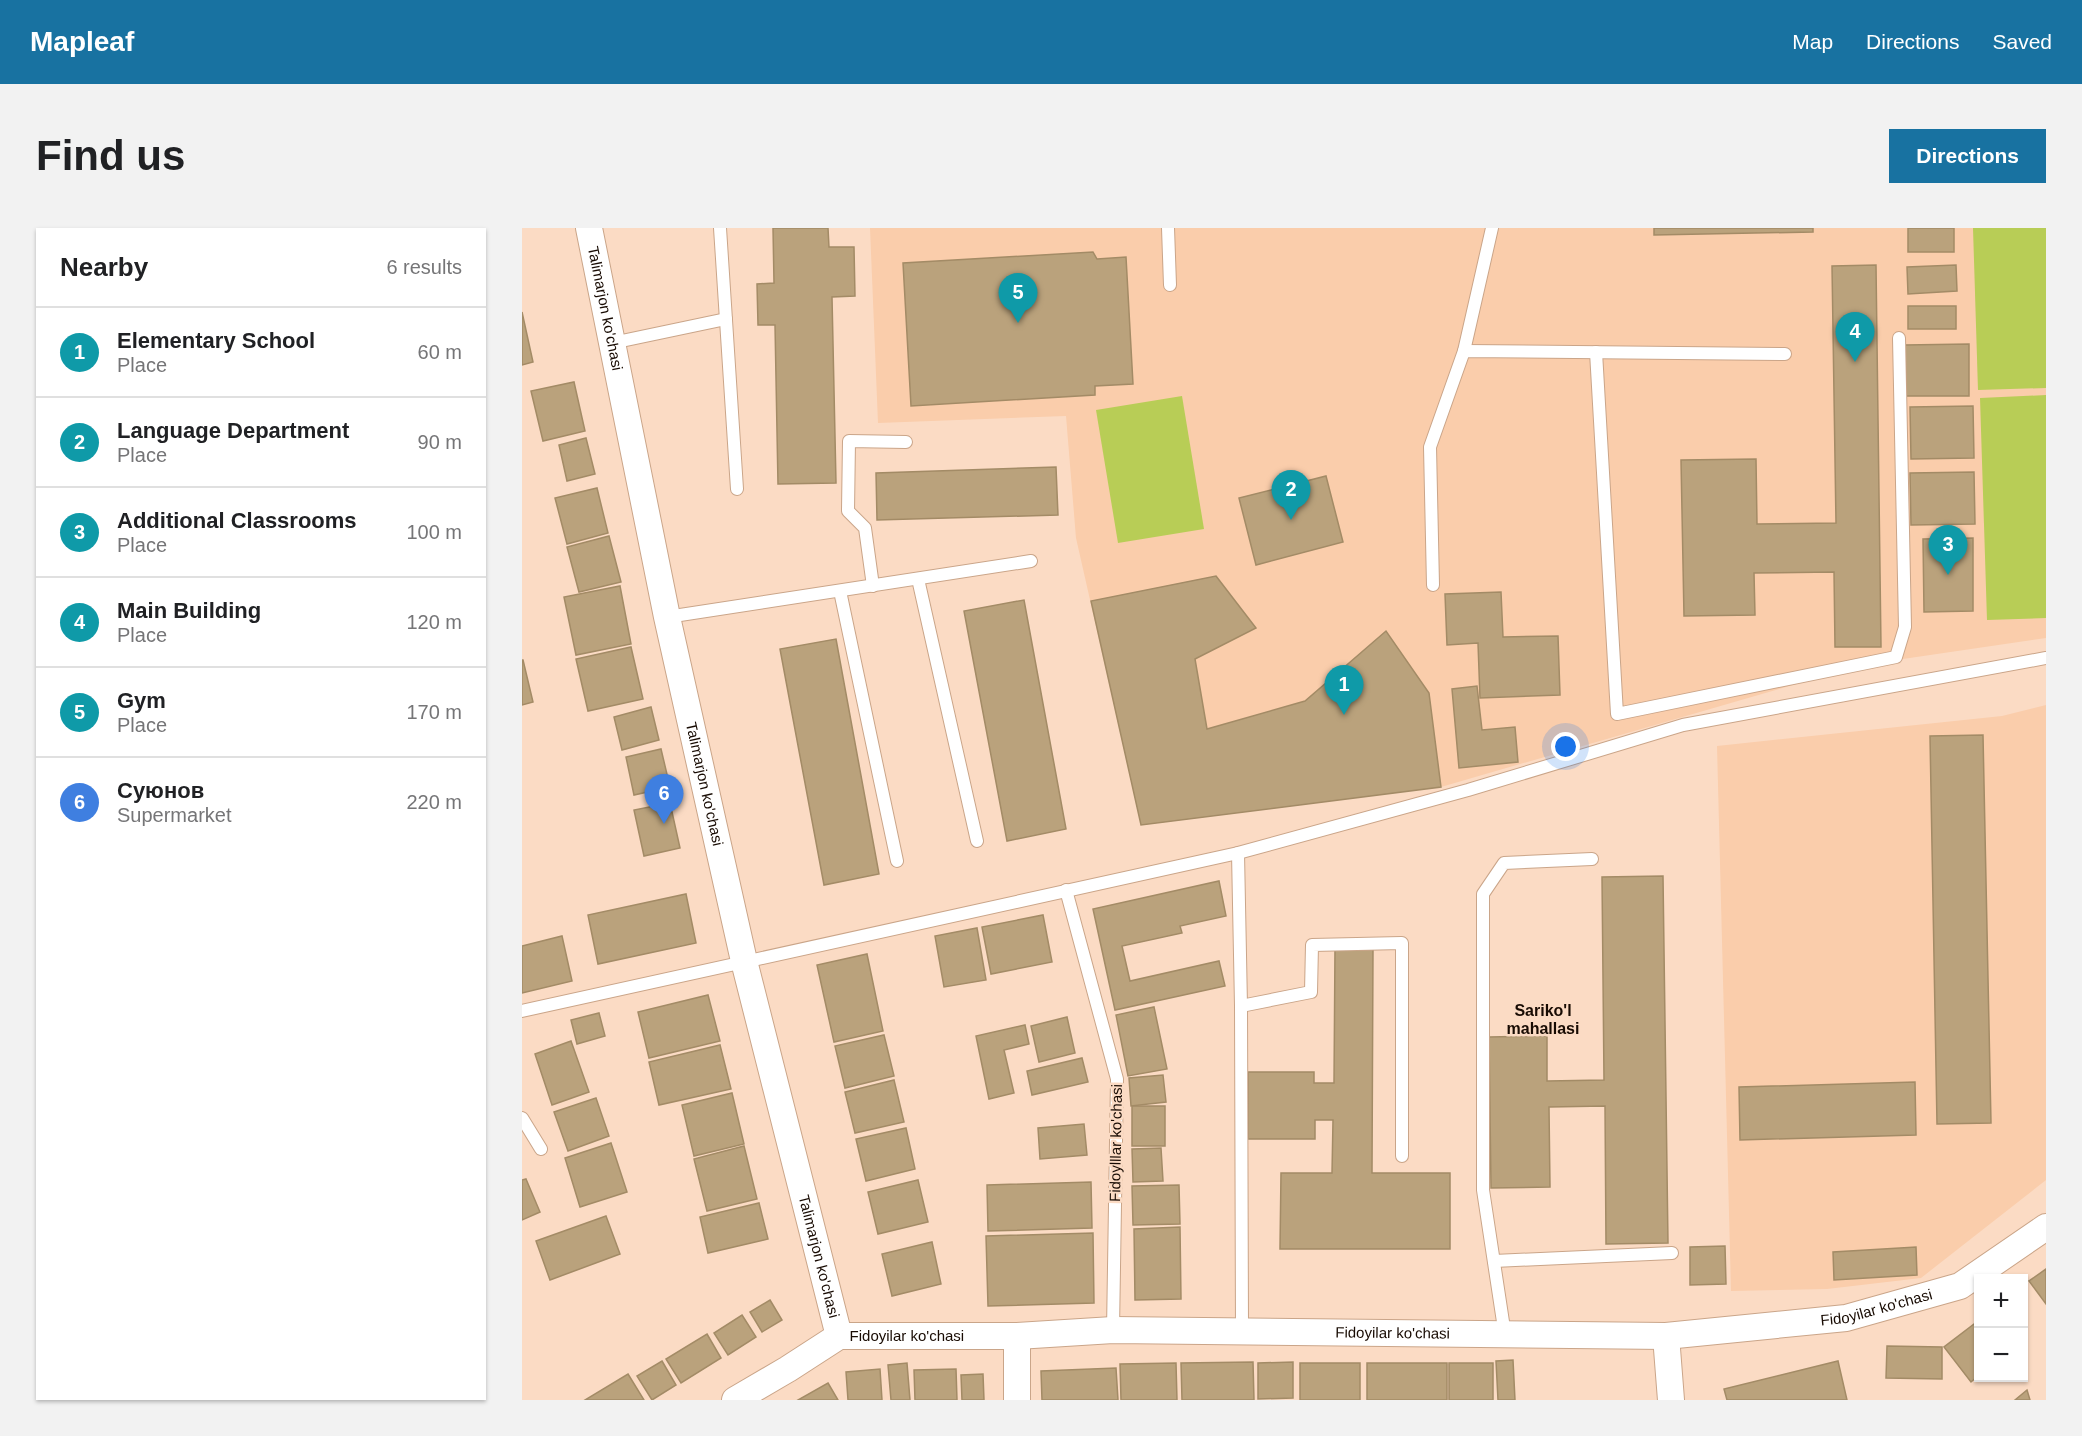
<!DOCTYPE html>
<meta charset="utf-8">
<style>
:root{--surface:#fff;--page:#f2f2f2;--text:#202124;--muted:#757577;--line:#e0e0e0;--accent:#1872a1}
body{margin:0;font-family:Arial,sans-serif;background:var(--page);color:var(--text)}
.controls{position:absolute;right:18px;bottom:18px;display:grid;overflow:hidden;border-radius:0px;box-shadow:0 2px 4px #0004}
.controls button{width:54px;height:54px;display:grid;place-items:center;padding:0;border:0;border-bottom:2px solid var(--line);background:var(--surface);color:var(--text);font:30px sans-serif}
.you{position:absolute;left:1044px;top:519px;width:21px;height:21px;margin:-15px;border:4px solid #fff;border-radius:50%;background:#1a73e8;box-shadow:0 0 0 9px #1a73e833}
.badge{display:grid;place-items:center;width:39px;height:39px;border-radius:50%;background:var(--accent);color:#fff;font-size:20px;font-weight:700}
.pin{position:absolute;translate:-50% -50px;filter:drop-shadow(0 2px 3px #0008)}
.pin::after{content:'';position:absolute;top:32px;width:21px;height:18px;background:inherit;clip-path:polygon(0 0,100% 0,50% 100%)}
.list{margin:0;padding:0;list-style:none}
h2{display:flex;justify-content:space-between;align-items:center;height:78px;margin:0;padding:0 24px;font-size:26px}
h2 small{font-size:20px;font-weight:400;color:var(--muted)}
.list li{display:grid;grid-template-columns:39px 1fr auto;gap:18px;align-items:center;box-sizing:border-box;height:90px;padding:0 24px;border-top:2px solid var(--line)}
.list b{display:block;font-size:22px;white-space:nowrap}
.list p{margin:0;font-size:20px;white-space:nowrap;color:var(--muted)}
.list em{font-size:20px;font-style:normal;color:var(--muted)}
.map{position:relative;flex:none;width:1524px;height:1172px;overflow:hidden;border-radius:0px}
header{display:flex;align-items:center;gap:36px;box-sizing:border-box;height:84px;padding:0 30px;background:var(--accent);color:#fff}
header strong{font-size:28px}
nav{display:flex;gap:33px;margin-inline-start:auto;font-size:21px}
.intro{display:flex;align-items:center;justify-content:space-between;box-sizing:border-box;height:144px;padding:0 36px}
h1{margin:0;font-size:42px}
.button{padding:15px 27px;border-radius:0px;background:var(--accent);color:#fff;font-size:21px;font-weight:700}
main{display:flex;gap:36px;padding:0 36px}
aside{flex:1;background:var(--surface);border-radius:0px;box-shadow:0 2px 4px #0004}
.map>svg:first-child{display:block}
</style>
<header>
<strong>Mapleaf</strong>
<nav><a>Map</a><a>Directions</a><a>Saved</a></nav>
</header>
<div class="intro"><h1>Find us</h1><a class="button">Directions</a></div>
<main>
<aside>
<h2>Nearby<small>6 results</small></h2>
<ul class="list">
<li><span class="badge" style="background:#0f9aa8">1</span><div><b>Elementary School</b><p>Place</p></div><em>60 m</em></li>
<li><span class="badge" style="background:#0f9aa8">2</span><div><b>Language Department</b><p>Place</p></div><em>90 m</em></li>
<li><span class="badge" style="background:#0f9aa8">3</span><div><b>Additional Classrooms</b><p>Place</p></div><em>100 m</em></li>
<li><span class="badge" style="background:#0f9aa8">4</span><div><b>Main Building</b><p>Place</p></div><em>120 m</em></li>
<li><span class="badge" style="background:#0f9aa8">5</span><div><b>Gym</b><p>Place</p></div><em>170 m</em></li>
<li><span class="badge" style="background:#3f7fe0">6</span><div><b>Суюнов</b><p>Supermarket</p></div><em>220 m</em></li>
</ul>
</aside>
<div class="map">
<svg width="1524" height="1172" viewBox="0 0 1524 1172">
<rect width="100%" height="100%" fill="#fbdbc4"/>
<g fill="#facdab">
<path d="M348 0H1524V410L1340 437 919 559 619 597 554 310 544 188 356 195Z"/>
<path d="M1524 477V952L1399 1050 1305 1061 1209 1063 1195 518 1480 488Z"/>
</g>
<g fill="#b8cd56">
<path d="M1451 0H1524V160L1456 162Z"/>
<path d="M1524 167V390L1465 392 1458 170Z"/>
<path d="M660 168 682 301 596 315 574 182Z"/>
</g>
<g fill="#baa27c" stroke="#a38b66" stroke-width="1.5">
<path d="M251 0H306L307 19H332L333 68 310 69 314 255 256 256 253 97H236L235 56 252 55Z"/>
<path d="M1132 0H1291V4L1132 7Z"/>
<rect x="1386" y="0" width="46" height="24"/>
<path d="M571 24 575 31 604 29 611 156 573 158V167L389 178 381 35Z"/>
<path d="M1354 37 1359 419H1313L1312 344 1232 345 1233 387 1162 388 1159 232 1234 231 1235 296 1314 295 1310 38Z"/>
<path d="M1434 37 1435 63 1386 66 1385 39Z"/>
<rect x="1386" y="78" width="48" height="23"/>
<path d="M0 84 11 134 0 137Z"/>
<path d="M1447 116V168H1384L1383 117Z"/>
<path d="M52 154 63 203 21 213 9 163Z"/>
<path d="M1451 178 1452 230 1389 231 1388 179Z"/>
<path d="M64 210 73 246 45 253 37 217Z"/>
<path d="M534 239 536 287 355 292 354 245Z"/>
<path d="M1452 244 1453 296 1389 297 1388 245Z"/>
<path d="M804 248 821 314 734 337 717 270Z"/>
<path d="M75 260 86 305 45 316 33 270Z"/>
<path d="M87 308 99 354 57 364 45 319Z"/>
<path d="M1451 310V383L1402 384 1401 311Z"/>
<path d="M694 348 734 400 673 431 685 501 783 473 864 403 907 465 919 559 619 597 569 373Z"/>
<path d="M98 358 109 416 54 427 42 369Z"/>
<path d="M979 364 981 409 1036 408 1038 467 958 470 956 415 925 417 923 366Z"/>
<path d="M502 372 544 601 485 613 442 383Z"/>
<path d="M314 411 357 646 302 657 258 421Z"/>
<path d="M109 419 121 471 66 483 54 431Z"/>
<path d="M1 432 11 474 0 477V432Z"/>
<path d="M955 458 960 502 993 499 996 534 937 540 930 461Z"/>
<path d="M129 479 137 512 100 522 92 489Z"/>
<path d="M1461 507 1469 895 1415 896 1408 508Z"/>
<path d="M139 521 148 559 112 567 104 529Z"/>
<path d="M148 575 158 620 122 628 112 582Z"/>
<path d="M1141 648 1146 1015 1084 1016 1083 878 1027 879 1028 959 969 960 967 809 1025 808V853L1082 852 1080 649Z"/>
<path d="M697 653 704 688 658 698 660 705 600 718 608 753 697 733 703 758 593 782 571 681Z"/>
<path d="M164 666 174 715 76 736 66 687Z"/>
<path d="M521 687 530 734 469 746 460 699Z"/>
<path d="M455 700 464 752 422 759 413 708Z"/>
<path d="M40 708 50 753 0 765V718Z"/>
<path d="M813 720H851L850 945H928V1021H758L759 945H810L811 892H793V911H726V844H792V855H812Z"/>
<path d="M345 726 361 803 312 814 295 737Z"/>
<path d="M186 767 198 813 127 830 116 784Z"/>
<path d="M632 779 645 841 606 848 594 787Z"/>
<path d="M77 785 83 808 55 816 49 792Z"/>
<path d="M545 789 553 825 517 834 509 798Z"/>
<path d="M503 797 507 816 482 822 492 865 467 871 454 808Z"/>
<path d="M362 807 372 848 323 860 313 818Z"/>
<path d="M49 813 67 864 30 877 13 826Z"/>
<path d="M198 817 209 861 137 877 127 834Z"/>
<path d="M560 830 566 854 510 867 505 843Z"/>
<path d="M641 847 644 874 609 878 607 850Z"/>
<path d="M372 852 382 894 333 905 323 864Z"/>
<path d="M1393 854 1394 907 1218 912 1217 859Z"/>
<path d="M210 865 222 916 172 928 160 877Z"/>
<path d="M74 870 87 908 46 923 32 884Z"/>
<rect x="610" y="878" width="33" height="40"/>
<path d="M562 896 565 927 518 931 516 900Z"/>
<path d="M384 900 393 941 344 953 334 911Z"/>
<path d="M89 915 105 964 58 979 43 930Z"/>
<path d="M222 918 235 971 185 983 172 931Z"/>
<path d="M639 920 641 953 611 954 610 921Z"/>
<path d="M4 951 18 984 0 992V952Z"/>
<path d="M396 952 406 994 356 1006 346 964Z"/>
<path d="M569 954 570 1000 466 1003 465 957Z"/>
<path d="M657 957 658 996 611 997 610 958Z"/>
<path d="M237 975 246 1011 186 1025 178 989Z"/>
<path d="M84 988 98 1026 28 1052 14 1013Z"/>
<path d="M658 999 659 1071 613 1072 612 1001Z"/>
<path d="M571 1005 572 1075 466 1078 464 1008Z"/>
<path d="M410 1014 419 1056 370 1068 360 1026Z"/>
<path d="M1203 1018 1204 1056 1168 1057V1019Z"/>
<path d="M1394 1019 1395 1047 1312 1052 1311 1024Z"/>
<path d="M1524 1041V1076L1507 1053Z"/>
<path d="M248 1072 260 1092 240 1104 228 1084Z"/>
<path d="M220 1087 234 1109 206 1127 192 1105Z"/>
<path d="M1456 1093V1148L1449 1154 1422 1119Z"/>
<path d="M185 1106 199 1130 159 1155 144 1131Z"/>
<path d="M1365 1118 1420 1119V1151L1364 1150Z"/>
<path d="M991 1132 993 1172H976L974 1133Z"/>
<path d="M140 1133 154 1157 130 1172 115 1148Z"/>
<path d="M1316 1133 1325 1172H1205L1202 1161Z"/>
<path d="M731 1134 732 1172H660L659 1135Z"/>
<path d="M771 1134V1170L736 1171V1135Z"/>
<path d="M385 1135 388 1172H369L366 1137Z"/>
<path d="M654 1135 655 1172H599L598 1136Z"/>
<rect x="778" y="1135" width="60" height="37"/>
<rect x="845" y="1135" width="80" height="37"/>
<rect x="927" y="1135" width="44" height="37"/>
<path d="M594 1140 596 1172H520L519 1143Z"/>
<path d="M358 1141 360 1172H326L324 1144Z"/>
<path d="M434 1141 435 1172H393L392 1142Z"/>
<path d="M106 1146 122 1172H63Z"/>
<path d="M461 1146 462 1172H440L439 1147Z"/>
<path d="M306 1155 316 1172H276Z"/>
<path d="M1505 1162 1508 1172H1493Z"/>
</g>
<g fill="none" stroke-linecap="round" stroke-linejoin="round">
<defs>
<g id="lane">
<path d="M198 0 215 261"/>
<path d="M646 0 648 57"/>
<path d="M90 115 204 91"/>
<path d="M942 123 970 0"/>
<path d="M1074 124 1095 486 1374 429 1383 399 1377 110"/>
<path d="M396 351 455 613"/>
<path d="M911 357 908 219 942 123 1263 126"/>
<path d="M351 358 343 300 326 283 327 213 384 214"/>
<path d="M318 363 375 633"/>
<path d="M145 389 509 333"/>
<path d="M716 625 719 778 720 1103"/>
<path d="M544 662 595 851 591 1102"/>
<path d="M719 778 789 764 790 717 880 715V928"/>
<path d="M0 783 716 625 946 562 1161 497 1524 430"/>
<path d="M0 890 19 921"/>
<path d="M972 1033 1150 1025"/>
<path d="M983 1107 961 962V666L982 635 1070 631"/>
</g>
<g id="street">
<path id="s1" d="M67 0 145 389 222 733 317 1108"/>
<path d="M495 1108V1172"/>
<path d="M1144 1108 1149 1172"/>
<path id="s2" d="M213 1172 266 1141 317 1108H495L591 1102 1144 1108 1324 1090 1438 1058 1524 999"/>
</g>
</defs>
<use href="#lane" stroke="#caa589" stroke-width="14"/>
<use href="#street" stroke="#caa589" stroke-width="28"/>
<use href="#lane" stroke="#fff" stroke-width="12"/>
<use href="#street" stroke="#fff" stroke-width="26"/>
</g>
<g text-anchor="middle" stroke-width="5" stroke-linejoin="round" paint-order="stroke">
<g font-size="15" fill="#180b03" stroke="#fbdbc4">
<text dy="5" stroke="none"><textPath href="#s1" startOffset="82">Talimarjon ko'chasi</textPath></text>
<text dy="5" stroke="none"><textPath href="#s1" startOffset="568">Talimarjon ko'chasi</textPath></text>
<text transform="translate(594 915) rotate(-89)" y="5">Fidoylllar ko'chasi</text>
<text dy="5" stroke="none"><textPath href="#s1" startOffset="1054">Talimarjon ko'chasi</textPath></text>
<text dy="5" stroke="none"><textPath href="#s2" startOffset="1162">Fidoyilar ko'chasi</textPath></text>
<text dy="5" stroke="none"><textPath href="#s2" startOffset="676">Fidoyilar ko'chasi</textPath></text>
<text dy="5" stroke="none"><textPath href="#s2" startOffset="190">Fidoyilar ko'chasi</textPath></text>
</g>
<g font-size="16" font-weight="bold" fill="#180b03" stroke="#fbdbc4">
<text x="1021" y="788">Sariko'l<tspan x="1021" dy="18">mahallasi</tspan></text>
</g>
</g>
</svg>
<div class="controls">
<button>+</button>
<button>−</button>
</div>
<div class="you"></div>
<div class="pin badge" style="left:822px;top:487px;background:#0f9aa8">1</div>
<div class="pin badge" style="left:769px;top:292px;background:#0f9aa8">2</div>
<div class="pin badge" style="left:1426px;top:347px;background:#0f9aa8">3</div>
<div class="pin badge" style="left:1333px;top:134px;background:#0f9aa8">4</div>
<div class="pin badge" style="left:496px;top:95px;background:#0f9aa8">5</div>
<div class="pin badge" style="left:142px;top:596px;background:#3f7fe0">6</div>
</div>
</main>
